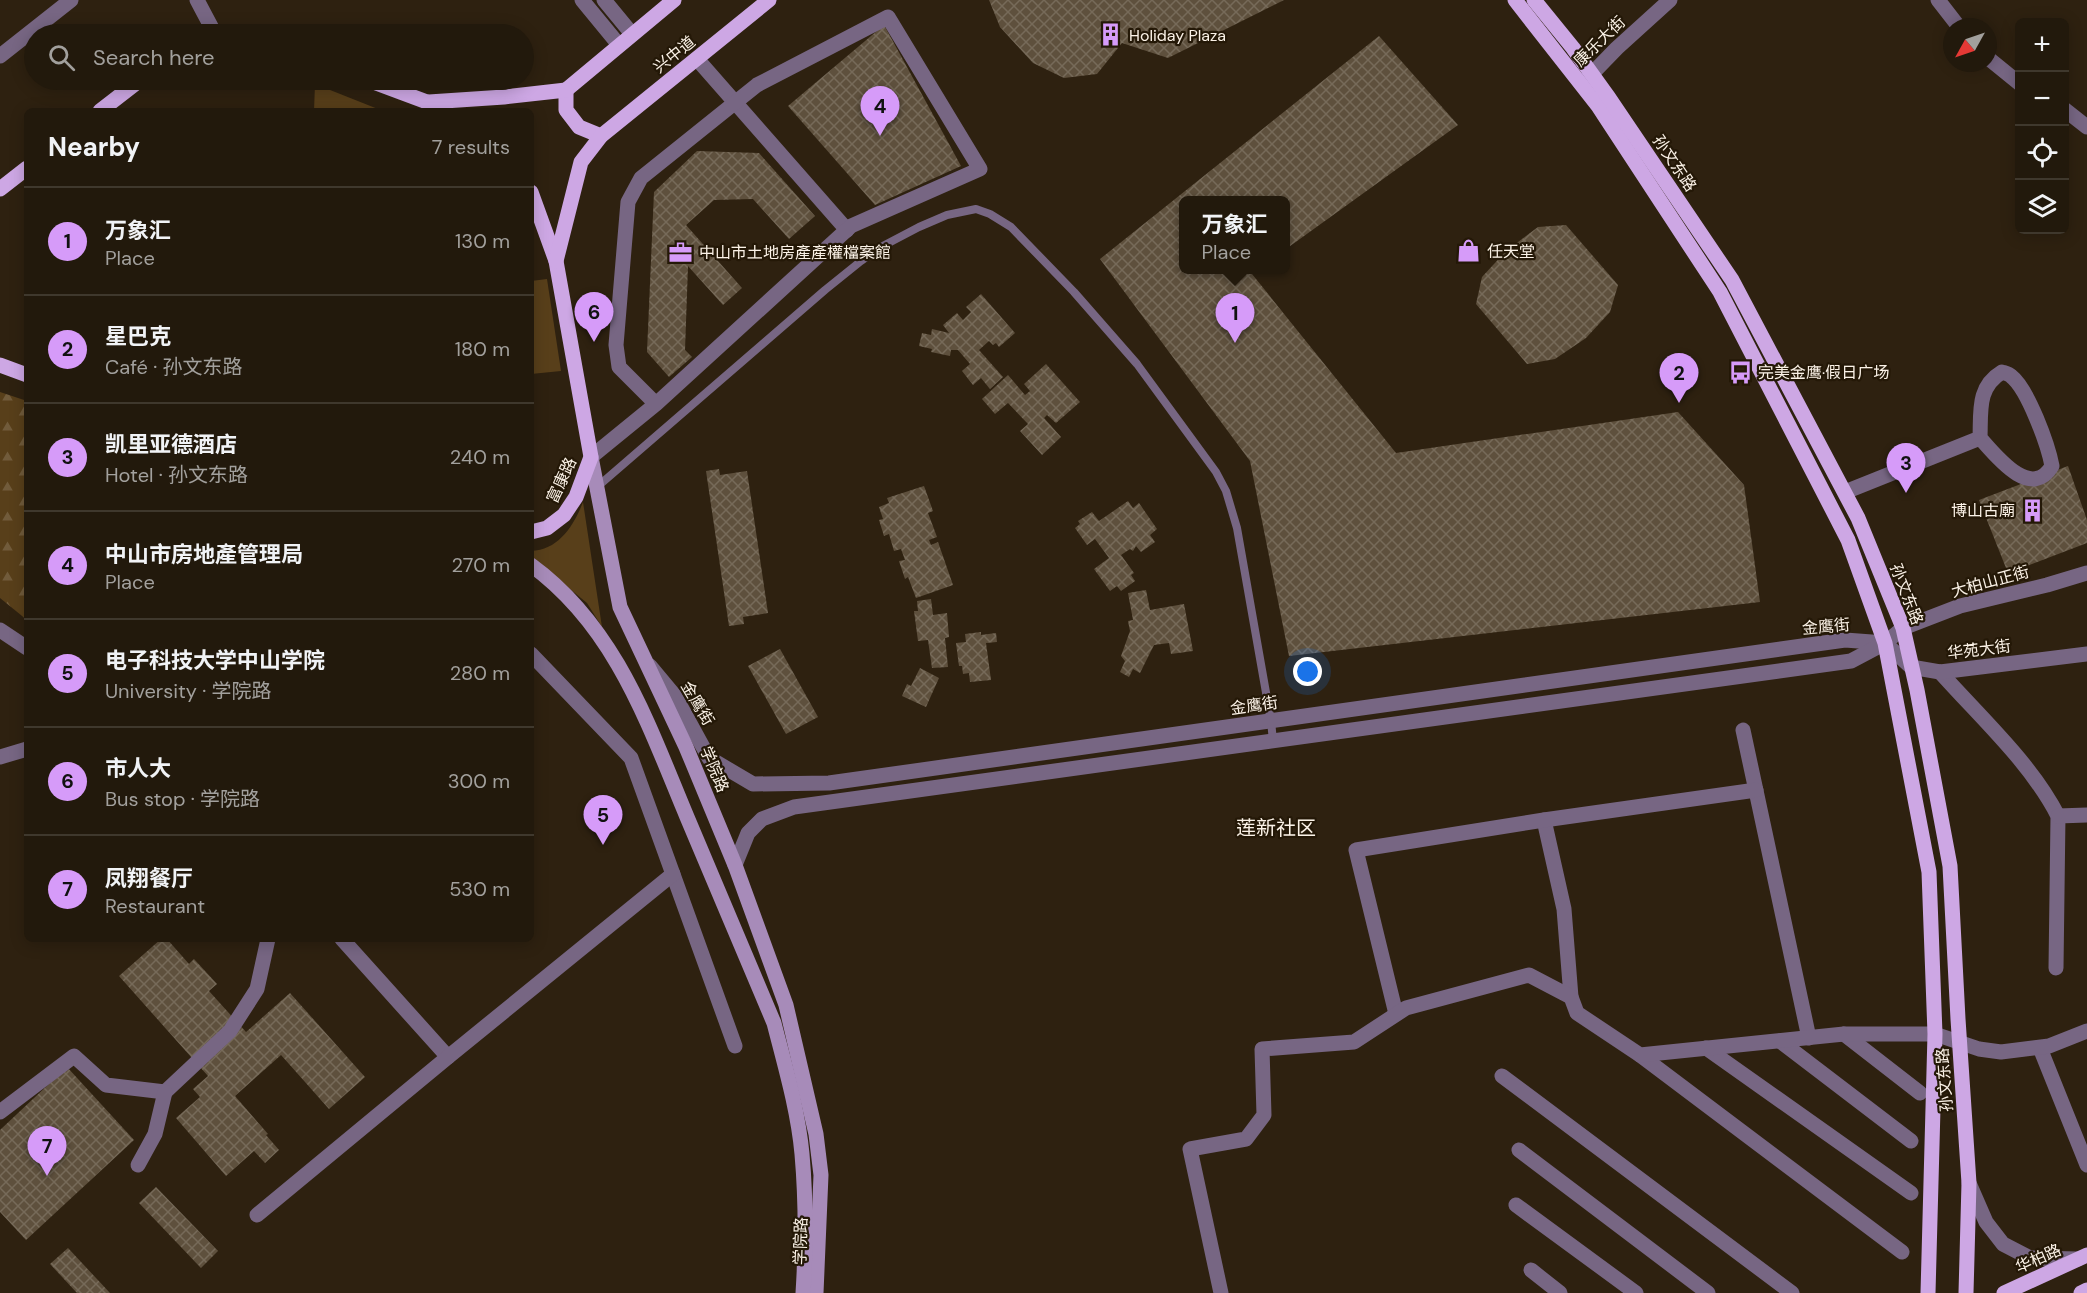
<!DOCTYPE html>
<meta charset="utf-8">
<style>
:root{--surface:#22190c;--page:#2e261a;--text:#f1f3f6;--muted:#a2a09d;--line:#3f382d;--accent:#d69bf9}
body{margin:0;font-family:"DM Sans","Noto Sans SC",sans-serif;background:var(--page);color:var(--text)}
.controls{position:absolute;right:18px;top:18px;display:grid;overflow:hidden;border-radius:9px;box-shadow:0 3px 15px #0003}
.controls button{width:54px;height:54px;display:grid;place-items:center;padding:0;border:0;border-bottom:2px solid var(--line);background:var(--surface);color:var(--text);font:30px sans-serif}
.compass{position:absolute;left:1943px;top:18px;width:54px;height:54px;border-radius:50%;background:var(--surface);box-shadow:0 3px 15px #0003;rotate:230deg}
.you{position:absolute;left:1308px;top:672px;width:21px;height:21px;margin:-15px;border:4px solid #fff;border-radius:50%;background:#1a73e8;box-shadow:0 0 0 9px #1a73e833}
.badge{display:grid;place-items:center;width:39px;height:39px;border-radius:50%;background:var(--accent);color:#111;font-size:20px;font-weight:700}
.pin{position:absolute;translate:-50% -50px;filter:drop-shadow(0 2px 3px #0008)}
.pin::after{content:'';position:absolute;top:32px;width:21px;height:18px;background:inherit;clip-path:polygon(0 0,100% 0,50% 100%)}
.popup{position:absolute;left:1179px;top:196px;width:111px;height:78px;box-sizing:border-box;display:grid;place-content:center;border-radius:9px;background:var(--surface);filter:drop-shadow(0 2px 4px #0005);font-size:20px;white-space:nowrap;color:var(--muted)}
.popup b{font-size:22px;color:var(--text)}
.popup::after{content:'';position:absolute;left:50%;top:100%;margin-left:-12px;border:12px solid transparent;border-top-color:var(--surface)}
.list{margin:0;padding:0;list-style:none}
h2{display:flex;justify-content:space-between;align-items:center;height:78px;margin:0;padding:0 24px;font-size:26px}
h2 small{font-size:20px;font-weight:400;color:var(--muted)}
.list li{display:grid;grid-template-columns:39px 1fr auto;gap:18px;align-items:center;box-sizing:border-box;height:108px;padding:0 24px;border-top:2px solid var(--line)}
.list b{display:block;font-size:22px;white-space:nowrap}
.list p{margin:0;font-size:20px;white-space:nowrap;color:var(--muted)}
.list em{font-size:20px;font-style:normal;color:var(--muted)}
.icon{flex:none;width:33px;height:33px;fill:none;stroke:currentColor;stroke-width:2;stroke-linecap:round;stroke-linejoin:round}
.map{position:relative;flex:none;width:2087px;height:1293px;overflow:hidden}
.search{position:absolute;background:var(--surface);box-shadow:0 3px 15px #0003;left:24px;top:24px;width:510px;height:66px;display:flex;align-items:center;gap:15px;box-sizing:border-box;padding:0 21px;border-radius:33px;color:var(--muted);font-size:22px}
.panel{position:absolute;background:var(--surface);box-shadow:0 3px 15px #0003;left:24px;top:108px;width:510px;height:834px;border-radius:9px}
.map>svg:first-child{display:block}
</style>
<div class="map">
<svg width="2087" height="1293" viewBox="0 0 2087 1293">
<defs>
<pattern id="forest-firs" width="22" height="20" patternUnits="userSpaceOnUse" patternTransform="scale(1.5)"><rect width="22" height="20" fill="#583f1a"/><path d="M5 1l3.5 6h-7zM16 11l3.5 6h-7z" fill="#715b3b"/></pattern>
<pattern id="building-cross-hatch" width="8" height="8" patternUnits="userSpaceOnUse" patternTransform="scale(1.5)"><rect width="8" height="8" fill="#5e503d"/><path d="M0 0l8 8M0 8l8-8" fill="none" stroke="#766a59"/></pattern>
</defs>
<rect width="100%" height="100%" fill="#2e2110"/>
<g fill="#583f1a">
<path d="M315 84 383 111H314Z"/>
<path d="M547 279 561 371 531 374V281Z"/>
<path d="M583 502 602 627 587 603 531 557V551C559 550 574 525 583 502Z"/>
</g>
<path fill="url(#forest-firs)" d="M0 392 27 401V620L0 598Z"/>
<g fill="url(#building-cross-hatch)">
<path d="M989 0H1284L1168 58 1122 43 1097 74 1064 78 1033 63 1000 27Z"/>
<path d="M884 25 961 166 875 205 788 106Z"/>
<path d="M1379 36 1458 125 1286 249V200H1184V270H1258L1252 274 1396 453 1678 412 1744 485 1760 602 1289 656 1250 461 1100 259Z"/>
<path d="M697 151 759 153 815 216 789 239 753 199 714 200 686 225 742 288 723 305 688 266 685 350 692 357 669 377 647 352 654 192Z"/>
<path d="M1566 225 1618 285 1610 312 1586 338 1555 359 1527 364 1476 304 1482 277 1506 251 1538 227Z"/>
<path d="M981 294 1015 333 999 347 996 343 993 345 989 341 979 350 1003 377 990 389 981 378 973 385 962 371 970 364 958 350H951L950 356 931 352 932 349 919 346 922 333 931 335 932 329 949 333 943 325 957 313 963 320 971 312 966 307Z"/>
<path d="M1046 364 1080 402 1056 423 1047 415 1044 418 1061 437 1042 455 1020 431 1028 424 1008 403 995 414 982 399 1008 375 1025 395 1030 391 1024 384Z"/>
<path d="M2068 466 2087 520V543L2008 573 1979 500Z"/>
<path d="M719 469 720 475 747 471 768 613 743 617 744 624 729 626 706 471Z"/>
<path d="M924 486 933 511 928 513 937 537 929 540 931 545 938 542 953 585 916 598 908 577 905 579 899 561 905 560 901 549 894 551 889 534 884 536 879 520 883 519 879 507 889 503 887 498Z"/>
<path d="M1128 501 1133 508 1139 503 1157 529 1150 535 1155 542 1141 552 1136 546 1133 551 1130 549 1121 555 1134 573 1131 575 1135 581 1121 591 1117 586 1110 591 1094 569 1109 558 1095 539 1087 545 1075 528 1080 524 1078 521 1092 512 1099 521Z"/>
<path d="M1146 590 1150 610 1184 604 1193 651 1171 654 1169 643 1154 645 1140 673 1133 669 1129 677 1120 672 1125 661 1121 656 1130 631 1128 621 1133 620 1128 593Z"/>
<path d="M931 599 933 615 947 613 949 637 945 638 948 667 932 668 928 640 918 641 914 611H918L917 601Z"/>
<path d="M981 632V635L996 633 997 642 986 643 991 680 970 682 969 673 963 674 962 666H959L956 643 966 642 965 634Z"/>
<path d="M780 649 818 717 786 734 748 666Z"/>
<path d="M920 668 939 678 926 707 902 696 907 684 911 686Z"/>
<path d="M161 939H167L189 964 194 959 217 984 209 991 246 1032 290 993 365 1077 329 1109 281 1055 235 1096 268 1134 266 1135 279 1150 265 1163 254 1151 226 1176 176 1118 200 1097 193 1089 208 1076 119 976Z"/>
<path d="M67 1067 134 1140 26 1240 0 1212V1130Z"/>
<path d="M156 1187 218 1251 201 1268 139 1203Z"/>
<path d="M68 1248 110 1293H77L50 1264Z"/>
</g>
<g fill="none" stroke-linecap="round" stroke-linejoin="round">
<path stroke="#776683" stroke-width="8" d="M597 487 825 290 861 261 879 248 919 227 947 215 976 209 990 214 1011 227 1074 292 1137 364 1216 472 1226 491 1237 528 1271 721 1273 741"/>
<g stroke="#776683" stroke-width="15">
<path d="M197 0 215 34"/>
<path d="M582 0 619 45"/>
<path d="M604 0 632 34"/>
<path d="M1938 0 1959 27"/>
<path d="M0 56 71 0"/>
<path d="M1988 58 2020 84"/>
<path d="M697 59 847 230"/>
<path d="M2064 109 2087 127"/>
<path d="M591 457 656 404 851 226 980 169 888 17 757 85 641 178 628 202 616 345 619 367 656 404"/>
<path d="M1845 492 1980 438C1996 456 2031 501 2052 466 2048 445 2028 389 2011 376 2009 374 2005 373 2002 372 1977 387 1981 411 1980 438"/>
<path d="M0 630 27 648"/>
<path d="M1885 643 1903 628 1960 606 2047 585 2087 573"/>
<path d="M531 654 631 758 735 1046"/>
<path d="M1940 672C1980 717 2031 763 2058 816L2056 968"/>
<path d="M1743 730 1809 1038"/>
<path d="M0 757 27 749"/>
<path d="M2058 816 2087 815"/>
<path d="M1544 820 1564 909 1571 997"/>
<path d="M342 939 448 1057"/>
<path d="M1396 1014 1356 850 1544 820 1756 790"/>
<path d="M1844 1034 1920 1093"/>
<path d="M1780 1041 1911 1141"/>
<path d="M1706 1048 1911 1193"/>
<path d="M2040 1048 2087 1165"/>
<path d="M1640 1055 1902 1252"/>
<path d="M1502 1076 1792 1293"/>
<path d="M0 1112 74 1056 106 1085 165 1092 230 1031 257 989 268 939"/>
<path d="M1519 1150 1708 1293"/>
<path d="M138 1165 155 1134 165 1092"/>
<path d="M1516 1205 1636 1293"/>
<path d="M257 1215 448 1057 673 874"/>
<path d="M1531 1270 1560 1293"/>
<path d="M1221 1293 1190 1149 1246 1139 1264 1115 1262 1049 1354 1042 1406 1008 1529 975 1571 997 1577 1013 1640 1055 1844 1034H1935L1979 1049 2001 1052 2049 1046 2087 1031"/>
</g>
<g stroke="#776683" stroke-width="15">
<path d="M1583 83 1617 48 1670 0"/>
<path d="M1885 643 1911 667 1940 672 2087 654"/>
<path d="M650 666 675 696 709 758 753 784 829 783 1845 640 1885 643"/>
<path d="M735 865 748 833 762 819 794 807 1851 661 1885 643"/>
<path d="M1969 1183 1986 1222 2003 1244 2030 1258 2078 1259"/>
</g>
<g stroke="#a78bb9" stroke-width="15">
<path d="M591 457 620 607 686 747 735 865 786 1005 816 1134 821 1175 816 1293"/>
<path d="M531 565C616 627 648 724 687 817 716 886 745 954 774 1023 785 1066 798 1110 802 1154 806 1200 806 1247 803 1293"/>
</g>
<g stroke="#cda7e4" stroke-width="15">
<path d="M1515 0 1598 106 1720 292 1848 540 1885 643 1929 872 1935 1034 1928 1293"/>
<path d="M1534 0 1573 48 1609 98 1732 280 1858 518 1903 628 1917 690 1950 866 1958 1019 1969 1183 1966 1293"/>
<path d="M368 80 435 105"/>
<path d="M566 90 674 0"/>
<path d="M566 90V110L579 127 601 136"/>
<path d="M429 102 504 97 566 90"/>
<path d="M100 111 140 80"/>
<path d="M0 189 27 168"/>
<path d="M531 192 556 261 591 457 576 497 564 515 547 528 531 532"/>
<path d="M556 261 581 162 601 136 769 0"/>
<path d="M0 365 27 375"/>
<path d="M2004 1293 2087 1255"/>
<path d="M2081 1293 2087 1290"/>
</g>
</g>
<defs>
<symbol id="building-bare" viewBox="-9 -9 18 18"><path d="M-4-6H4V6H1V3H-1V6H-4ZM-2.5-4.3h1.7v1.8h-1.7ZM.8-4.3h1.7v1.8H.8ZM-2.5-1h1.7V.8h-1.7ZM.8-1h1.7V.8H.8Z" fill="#d69bf9" stroke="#241807" stroke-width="2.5" paint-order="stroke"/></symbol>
<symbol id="shop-bare" viewBox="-9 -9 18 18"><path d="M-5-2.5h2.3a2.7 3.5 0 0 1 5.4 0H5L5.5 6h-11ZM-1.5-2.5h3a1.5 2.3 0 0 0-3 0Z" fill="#d69bf9" stroke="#241807" stroke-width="2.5" paint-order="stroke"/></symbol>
<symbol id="office-bare" viewBox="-9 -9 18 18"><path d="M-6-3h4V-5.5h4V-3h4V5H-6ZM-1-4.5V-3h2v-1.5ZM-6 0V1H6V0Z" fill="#d69bf9" stroke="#241807" stroke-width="2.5" paint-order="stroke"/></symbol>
<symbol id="bus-bare" viewBox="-9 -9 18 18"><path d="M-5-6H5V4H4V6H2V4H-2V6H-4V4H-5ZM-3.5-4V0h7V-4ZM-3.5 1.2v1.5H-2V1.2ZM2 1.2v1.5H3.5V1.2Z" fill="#d69bf9" stroke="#241807" stroke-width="2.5" paint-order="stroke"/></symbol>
</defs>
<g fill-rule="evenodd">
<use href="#building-bare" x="1094" y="18" width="33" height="33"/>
<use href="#shop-bare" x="1452" y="234" width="33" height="33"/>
<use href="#office-bare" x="664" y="236" width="33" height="33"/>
<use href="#bus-bare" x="1724" y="356" width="33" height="33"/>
<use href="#building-bare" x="2016" y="494" width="33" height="33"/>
</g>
<g text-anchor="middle" stroke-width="4.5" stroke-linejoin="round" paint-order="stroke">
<g font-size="16" fill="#fbf2e7" stroke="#241807" text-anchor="start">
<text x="1129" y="41">Holiday Plaza</text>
<text x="1487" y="257">任天堂</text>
<text x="699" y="258">中山市土地房產產權檔案館</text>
<text x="1758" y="378">完美金鹰·假日广场</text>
<text x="2015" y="516" text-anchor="end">博山古廟</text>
</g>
<g font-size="16" fill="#fbf2e7" stroke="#241807">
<text transform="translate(1599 41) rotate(-44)" y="6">康乐大街</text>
<text transform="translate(674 54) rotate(-39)" y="6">兴中道</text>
<text transform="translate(1675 163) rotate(56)" y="6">孙文东路</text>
<text transform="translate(561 480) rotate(-65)" y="6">富康路</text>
<text transform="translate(1990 581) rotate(-15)" y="6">大柏山正街</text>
<text transform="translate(1907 594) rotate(69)" y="6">孙文东路</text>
<text transform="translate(1826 626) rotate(-5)" y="6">金鹰街</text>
<text transform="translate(1979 649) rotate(-7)" y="6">华苑大街</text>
<text transform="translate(698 703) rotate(59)" y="6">金鹰街</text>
<text transform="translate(1254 705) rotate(-8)" y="6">金鹰街</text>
<text transform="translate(715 769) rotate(67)" y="6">学院路</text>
<text transform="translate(1944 1080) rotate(-94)" y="6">孙文东路</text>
<text transform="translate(800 1241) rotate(-88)" y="6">学院路</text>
<text transform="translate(2038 1258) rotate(-24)" y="6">华柏路</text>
</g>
<g font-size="20" fill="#fbf2e7" stroke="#241807">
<text x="1276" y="835">莲新社区</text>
</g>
</g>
</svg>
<div class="controls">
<button>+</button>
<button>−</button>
<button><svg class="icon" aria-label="locate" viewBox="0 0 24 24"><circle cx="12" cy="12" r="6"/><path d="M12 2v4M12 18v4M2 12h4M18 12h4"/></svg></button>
<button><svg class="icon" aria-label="layers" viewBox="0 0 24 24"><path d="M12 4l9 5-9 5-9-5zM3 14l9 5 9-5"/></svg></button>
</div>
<svg class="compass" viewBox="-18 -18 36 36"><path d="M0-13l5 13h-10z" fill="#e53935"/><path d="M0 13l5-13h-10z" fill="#a2a09d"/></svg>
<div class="you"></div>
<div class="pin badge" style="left:1235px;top:343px">1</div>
<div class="popup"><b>万象汇</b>Place</div>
<div class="pin badge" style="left:1679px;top:403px">2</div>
<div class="pin badge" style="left:1906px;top:493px">3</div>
<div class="pin badge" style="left:880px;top:136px">4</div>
<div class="pin badge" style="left:603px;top:845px">5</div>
<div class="pin badge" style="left:594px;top:342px">6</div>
<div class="pin badge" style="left:47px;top:1176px">7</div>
<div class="search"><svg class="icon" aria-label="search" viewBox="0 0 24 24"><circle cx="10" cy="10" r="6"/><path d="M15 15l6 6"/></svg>Search here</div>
<section class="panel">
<h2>Nearby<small>7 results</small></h2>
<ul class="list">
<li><span class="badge">1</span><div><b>万象汇</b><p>Place</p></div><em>130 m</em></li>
<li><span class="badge">2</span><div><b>星巴克</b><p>Café · 孙文东路</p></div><em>180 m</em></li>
<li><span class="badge">3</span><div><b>凯里亚德酒店</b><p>Hotel · 孙文东路</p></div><em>240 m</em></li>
<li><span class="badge">4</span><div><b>中山市房地產管理局</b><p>Place</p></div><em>270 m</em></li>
<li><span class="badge">5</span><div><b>电子科技大学中山学院</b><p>University · 学院路</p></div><em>280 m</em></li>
<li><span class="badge">6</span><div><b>市人大</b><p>Bus stop · 学院路</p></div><em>300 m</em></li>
<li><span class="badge">7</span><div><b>凤翔餐厅</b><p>Restaurant</p></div><em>530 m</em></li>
</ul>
</section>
</div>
